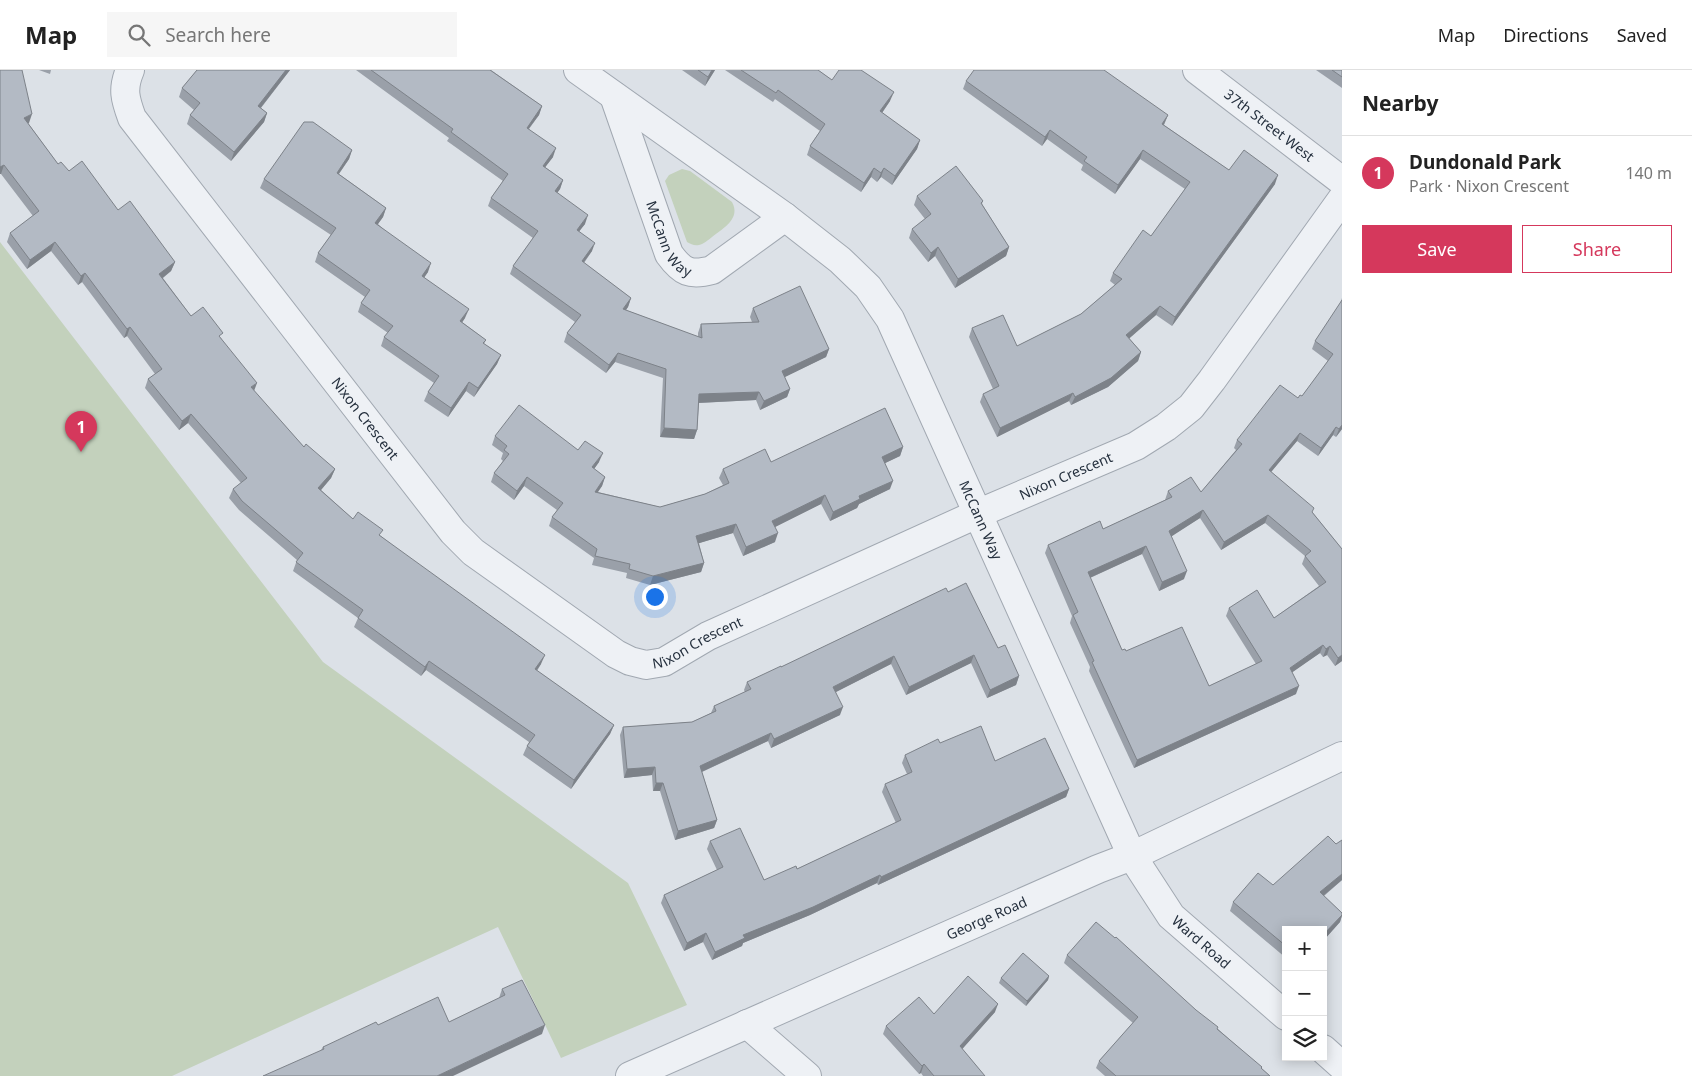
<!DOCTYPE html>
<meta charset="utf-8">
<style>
:root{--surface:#fff;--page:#f6f6f6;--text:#222;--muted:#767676;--line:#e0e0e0;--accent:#d5385c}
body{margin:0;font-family:"Noto Sans",sans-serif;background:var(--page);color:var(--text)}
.controls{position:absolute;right:15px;bottom:15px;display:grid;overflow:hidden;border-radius:0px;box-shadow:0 2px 12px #0003}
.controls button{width:45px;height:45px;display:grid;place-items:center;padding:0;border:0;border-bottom:1px solid var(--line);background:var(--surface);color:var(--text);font:25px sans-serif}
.you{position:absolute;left:654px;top:526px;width:18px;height:18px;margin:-12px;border:4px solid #fff;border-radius:50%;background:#1a73e8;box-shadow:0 0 0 8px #1a73e833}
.badge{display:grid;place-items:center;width:32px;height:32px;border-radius:50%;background:var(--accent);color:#fff;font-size:16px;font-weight:700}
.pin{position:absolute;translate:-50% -41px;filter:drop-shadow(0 1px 2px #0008)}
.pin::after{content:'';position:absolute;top:26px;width:18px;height:15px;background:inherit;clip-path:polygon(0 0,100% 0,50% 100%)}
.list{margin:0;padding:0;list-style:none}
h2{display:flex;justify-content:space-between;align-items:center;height:65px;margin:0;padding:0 20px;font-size:21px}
h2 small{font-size:16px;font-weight:400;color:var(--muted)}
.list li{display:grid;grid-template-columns:32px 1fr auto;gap:15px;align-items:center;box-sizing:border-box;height:75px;padding:0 20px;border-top:1px solid var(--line)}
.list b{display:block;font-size:19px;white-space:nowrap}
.list p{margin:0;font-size:16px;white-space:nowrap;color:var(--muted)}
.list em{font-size:16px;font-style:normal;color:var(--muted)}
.actions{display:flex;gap:10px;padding:15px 20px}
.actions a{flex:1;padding:11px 0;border:1px solid var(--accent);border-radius:0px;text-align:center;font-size:18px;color:var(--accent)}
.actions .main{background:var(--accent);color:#fff}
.icon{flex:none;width:28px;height:28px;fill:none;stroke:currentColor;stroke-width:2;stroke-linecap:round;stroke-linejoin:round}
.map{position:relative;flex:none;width:1342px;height:1006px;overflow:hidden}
header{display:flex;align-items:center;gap:30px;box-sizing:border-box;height:70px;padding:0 25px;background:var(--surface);border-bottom:1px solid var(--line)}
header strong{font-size:24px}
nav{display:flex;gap:28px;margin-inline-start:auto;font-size:18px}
.search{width:350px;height:45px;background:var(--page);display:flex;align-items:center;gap:12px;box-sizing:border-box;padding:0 18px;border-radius:0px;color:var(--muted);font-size:19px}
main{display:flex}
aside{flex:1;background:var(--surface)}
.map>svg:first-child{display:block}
</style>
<header>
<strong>Map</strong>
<div class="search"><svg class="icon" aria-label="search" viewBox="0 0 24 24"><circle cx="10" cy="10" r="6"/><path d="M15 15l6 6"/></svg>Search here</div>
<nav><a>Map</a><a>Directions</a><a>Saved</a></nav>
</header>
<main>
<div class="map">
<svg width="1342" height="1006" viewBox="0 0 1342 1006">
<rect width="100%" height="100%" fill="#dce1e7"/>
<g fill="#c3d1bc">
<path d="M682 99 690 101 732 132C741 148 724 158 712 167 708 170 704 174 699 175 694 176 691 174 687 172L665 111 669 105Z"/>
<path d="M0 172 323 592 628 813 687 935 561 988 498 857 172 1006H0Z"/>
</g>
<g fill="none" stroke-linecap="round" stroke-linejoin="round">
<defs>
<g id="minor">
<path id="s1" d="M130 0C122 19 125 29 132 48L453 462 473 482 616 584 630 591 646 595 664 592 708 566 977 444 1136 376 1166 357 1191 337 1212 310 1342 129"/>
<path id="s2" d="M578 0 785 147 840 190 868 217 890 249 1132 786 1171 846 1286 946"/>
<path id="s3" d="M1197 0 1342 111"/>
<path id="s4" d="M614 26 669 184C682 202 690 206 712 200L785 147"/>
<path d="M747 954 807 1006"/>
<path d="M1323 979 1342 996"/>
<path id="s5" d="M630 1006 1098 799 1132 786 1342 686"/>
</g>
</defs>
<use href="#minor" stroke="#a1a8b1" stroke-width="30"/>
<use href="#minor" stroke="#eef1f5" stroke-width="28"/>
</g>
<g fill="#9aa0a9" fill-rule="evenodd">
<path d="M0 0 29 53H28L58 94 69 101 118 140 175 192 171 201 163 208 191 246 221 268 254 321 304 377 335 399 331 408 321 420 353 449 381 466 541 594 537 601 614 655 610 664 571 719 523 685 527 676 529 672 426 600 421 606 354 557 358 548 293 501 297 490 239 440 229 428 233 419 241 413 188 353 179 360 145 318 148 309 155 304 127 266 124 268 82 212 78 215 51 181 27 199 7 172 10 163 33 146 1 104H0Z"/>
<path d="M39 0H51L50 4Z"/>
<path d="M197 0H290L261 38 267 43 264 52 231 91 187 54 190 45 194 40 179 27 182 18Z"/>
<path d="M356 0H491L542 36 539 45 529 59 553 87 545 97 563 110 560 119 557 123 585 154 579 161 592 181 584 193 631 228 628 237 626 240 698 267V263L701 254 752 252 750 247 753 238 829 279 826 287 784 307 790 319 787 327 760 340 756 330 699 333 697 360 694 369 660 367 663 308 615 292 606 303 564 272 567 263 575 252 510 204 513 196 533 168 488 136 491 128 503 111 447 71 449 68Z"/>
<path d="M682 0H715L705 16Z"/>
<path d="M725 0H818L832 10 890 31 882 43 920 70 917 79 892 115 881 107 877 112 871 107 861 122 807 85 810 76 820 61 775 29 773 32Z"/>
<path d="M1316 0H1342V18Z"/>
<path d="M966 11 1168 45 1164 55 1229 100 1275 114 1172 256 1156 245 1129 268 1141 282 1138 291 1108 317 1071 335 1069 331 997 367 980 332 983 324 993 319 969 267 972 258 1017 276 1081 244 1115 215 1110 211 1113 203 1151 166 1185 119 1140 89 1115 124 1081 100 1083 95 1047 69 1042 76 963 19Z"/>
<path d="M352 80 349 89 339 104 386 138 383 147 378 154 428 202 424 207 465 248 462 252 486 270 484 274 501 285 497 294 474 327 466 321 448 347 424 331 428 322 434 313 381 276 384 267 388 263 358 242 361 233 365 227 315 192 318 183 331 165 260 118 264 109Z"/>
<path d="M917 126 983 131 982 134 1009 177 1006 186 955 218 935 186 928 192 909 168 912 159 925 149 914 135Z"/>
<path d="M1342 228V359L1336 367 1333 365 1318 386 1297 371 1271 402 1313 443 1342 479V591L1335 596 1327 585 1323 587 1320 583 1292 602 1296 624 1134 698 1089 601 1090 597 1070 553 1072 546 1045 483 1048 475 1103 459 1165 430 1168 421 1201 422 1236 380 1234 378 1237 370 1298 328 1302 326 1328 291 1312 279 1315 271 1340 234ZM1200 448 1221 480 1265 453 1305 486 1302 494 1319 516 1274 548 1229 538 1226 546 1256 594 1209 616 1122 580 1090 508 1142 484 1159 521 1184 509 1171 466Z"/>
<path d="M495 366 578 380 599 392 594 399 605 407 602 416 598 422 660 437 705 424 723 415 719 408 723 399 771 392 903 377 900 386 885 393 890 419 859 434 857 438 830 451 821 434 775 457V472L743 486 733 463 699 473 704 493 701 502 650 515 626 508 627 503 592 495 594 488 549 456 552 447 557 440 524 416 514 430 491 412 494 403 503 391 501 389 503 383 492 375Z"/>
<path d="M948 522 998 578 1019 606 1016 615 987 628 971 593 906 625 891 594 836 622 840 645 771 678 768 671 702 702 717 750 714 758 675 770 660 721H653L652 705 624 708 620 665 623 657 692 652 711 643 714 636 745 622 744 620 747 612 781 597Z"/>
<path d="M940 673 995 691 1069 719 1066 727 878 815 877 813 810 845 743 873 742 876 712 890 703 872 684 881 661 833 664 825 717 800 707 779 710 771 764 810 797 799 896 753 882 722 885 714 907 704 902 693 905 685Z"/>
<path d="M1342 770V810L1324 826 1342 843V846L1340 852 1323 871V860H1286V888L1230 841 1233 832 1273 815 1336 774Z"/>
<path d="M1067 885 1218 959 1270 1006H1105L1096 998 1099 991 1133 953 1064 893Z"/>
<path d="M1049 906 1048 910 1026 936 999 913 1001 908Z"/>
<path d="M502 919 542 964 321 980 323 977 378 955 449 952 499 928Z"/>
<path d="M995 942 962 979 985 1006H923L921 1003 919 1004 883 964 886 956 934 944Z"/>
</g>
<g fill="#7d8289">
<path d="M286 0H290L255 45 258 36Z"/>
<path d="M712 0H715L705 16 708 7Z"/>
<path d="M894 22 890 31 877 50 880 41Z"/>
<path d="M542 36 539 45 523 66 527 58Z"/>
<path d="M267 43 264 52 231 91 234 82Z"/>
<path d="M32 44 29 53 20 57 24 48Z"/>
<path d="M1168 45 1164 54 1159 62 1162 54Z"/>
<path d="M1050 60 1047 69 1042 76 1045 67Z"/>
<path d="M920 70 917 79 892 115 895 106Z"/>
<path d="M556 78 553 87 540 104 543 96Z"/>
<path d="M352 80 349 89 333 112 337 103Z"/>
<path d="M1143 80 1140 89 1115 124 1118 115Z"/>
<path d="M4 95 1 104H0V97Z"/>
<path d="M874 98 871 107 861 122 864 113Z"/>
<path d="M884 98 881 107 877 112 881 103Z"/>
<path d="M1278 105 1275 114 1172 256 1175 247Z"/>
<path d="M563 110 560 119 552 130 555 121Z"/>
<path d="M386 138 383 147 372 162 375 153Z"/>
<path d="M588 145 585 154 574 168 577 160Z"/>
<path d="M55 172 51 181 27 199 30 190Z"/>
<path d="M595 173 592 181 578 200 582 191Z"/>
<path d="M938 177 935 186 928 192 931 183Z"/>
<path d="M1009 177 1006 186 955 218 958 209Z"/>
<path d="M175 192 171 201 156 213 159 204Z"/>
<path d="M431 193 428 202 419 215 422 206Z"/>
<path d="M85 203 82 212 78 215 81 206Z"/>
<path d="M631 228 628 237 620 248 623 239Z"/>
<path d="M1160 236 1156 245 1123 274 1126 265Z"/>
<path d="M469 239 465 248 457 260 460 251Z"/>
<path d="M130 257 127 266 124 268 127 259Z"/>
<path d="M829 279 826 287 779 310 782 301Z"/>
<path d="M1141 282 1138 291 1108 317 1071 335 1075 327Z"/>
<path d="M618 283 615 292 606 303 609 295Z"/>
<path d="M501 285 497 294 474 327 478 318Z"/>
<path d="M469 312 466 321 448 347 451 338Z"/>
<path d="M257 313 254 321 251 317Z"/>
<path d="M790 319 787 327 760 340 764 331Z"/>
<path d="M759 322 756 330 696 333 699 324Z"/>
<path d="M1073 323 1069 331 997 367 1000 358Z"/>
<path d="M191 344 188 353 179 360 182 351Z"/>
<path d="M1342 355V359L1336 367 1339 359Z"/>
<path d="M1336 357 1333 365 1318 386 1321 378Z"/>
<path d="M664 358 697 360 694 369 660 367Z"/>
<path d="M1300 363 1297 371 1266 408 1269 400Z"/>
<path d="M903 377 900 386 879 396 882 387Z"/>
<path d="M603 383 599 392 589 406 592 397Z"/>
<path d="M335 399 331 408 315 427 318 418Z"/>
<path d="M527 407 524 416 514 430 517 421Z"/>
<path d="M605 407 602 416 592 430 595 422Z"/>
<path d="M893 411 890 419 859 434 857 438 830 451 833 442 859 426Z"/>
<path d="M825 425 821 434 769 460 772 451Z"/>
<path d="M1203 440 1200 448 1166 470 1169 461Z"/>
<path d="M1268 445 1265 453 1221 480 1224 472Z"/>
<path d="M736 454 733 463 693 475 696 466Z"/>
<path d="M778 463 775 472 743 486 746 477Z"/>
<path d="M1146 476 1142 484 1085 510 1088 502Z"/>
<path d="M704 493 701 502 650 515 653 506Z"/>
<path d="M1187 501 1184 509 1159 521 1162 512Z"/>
<path d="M1323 575 1320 583 1287 606 1290 598Z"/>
<path d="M1330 576 1327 585 1323 587 1326 579Z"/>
<path d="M545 585 541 594 531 608 535 599Z"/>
<path d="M974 585 971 593 906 625 909 617Z"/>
<path d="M1342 585V591L1335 596 1338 588Z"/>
<path d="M894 586 891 594 830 625 833 617Z"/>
<path d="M429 591 426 600 421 606 425 597Z"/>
<path d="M1019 606 1016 615 987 628 990 620Z"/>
<path d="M1299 616 1296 624 1134 698 1137 690Z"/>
<path d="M843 637 840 645 771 678 774 669Z"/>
<path d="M614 655 610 664 571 719 574 710Z"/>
<path d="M771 663 768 671 697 704 700 696Z"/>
<path d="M655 697 652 705 624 708 627 699Z"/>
<path d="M656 713H663L660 721H653Z"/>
<path d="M1069 719 1066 727 878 815 881 807Z"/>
<path d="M717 750 714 758 675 770 678 761Z"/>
<path d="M1342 804V810L1317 831 1320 822Z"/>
<path d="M880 805 877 813 810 845 743 873 742 876 712 890 715 882 743 865Z"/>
<path d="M1342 845 1340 852 1323 871V865Z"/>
<path d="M706 863 703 872 684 881 687 873Z"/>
<path d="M1049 906 1048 910 1026 936 1027 931Z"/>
<path d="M998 934 995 942 957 985 960 976Z"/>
<path d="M545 955 542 964 453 1006H437Z"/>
<path d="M924 994 921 1003 919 1004 922 996Z"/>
</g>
<g fill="#b3bac4" stroke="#7d8289" fill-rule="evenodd">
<path d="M0 0H22L32 44 24 48 58 94 61 92 69 101 82 91 118 140 130 131 175 192 159 204 191 246 203 237 223 263 219 266 257 313 251 317 304 377 306 374 335 399 318 418 353 449 358 442 383 460 379 465 545 585 535 599 614 655 574 710 527 676 535 665 429 591 425 597 358 548 363 540 296 492 303 483 242 431 233 419 247 408 191 344 182 351 148 309 162 299 130 257 127 259 85 203 81 206 55 172 30 190 10 163 39 141 4 95 0 97Z"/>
<path d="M197 0H286L258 36 267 43 234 82 190 45 200 33 182 18Z"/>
<path d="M371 0H490L542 36 527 58 556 78 543 96 563 110 555 121 588 145 577 160 595 173 582 191 631 228 623 239 702 268 701 254 759 252 753 238 800 216 829 279 782 301 790 319 764 331 759 322 699 324 697 360 664 358 666 299 618 283 609 295 567 263 581 245 513 196 538 161 491 128 508 104 451 62 453 59Z"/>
<path d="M698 0H712L708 7Z"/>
<path d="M741 0H818L832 10 839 0H861L894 22 880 41 920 70 895 106 884 98 881 103 874 98 864 113 810 76 825 54 778 20 776 23Z"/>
<path d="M974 0H1104L1168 45 1162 54 1229 100 1244 80 1278 105 1175 247 1160 236 1126 265 1141 282 1111 308 1075 327 1073 323 1000 358 983 324 999 316 972 258 1003 245 1017 276 1081 244 1122 209 1113 203 1143 160 1151 166 1190 112 1143 80 1118 115 1084 91 1087 87 1050 60 1045 67 966 11Z"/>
<path d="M1332 0H1342V7Z"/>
<path d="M304 52H313L352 80 337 103 386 138 375 153 431 193 422 206 469 239 460 251 486 270 483 273 501 285 478 318 469 312 451 338 428 322 439 306 384 267 393 256 361 233 370 220 318 183 336 158 264 109Z"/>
<path d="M956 96 983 131 981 133 1009 177 958 209 938 177 931 183 912 159 931 144 917 126Z"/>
<path d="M1342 230V355L1339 359 1336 357 1321 378 1300 363 1269 400 1314 438 1312 442 1342 479V585L1338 588 1330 576 1326 579 1323 575 1290 598 1299 616 1137 690 1092 592 1094 591 1073 545 1078 542 1048 475 1100 451 1103 459 1172 427 1168 421 1191 407 1201 422 1242 374 1237 370 1280 315 1298 328 1300 325 1302 326 1333 284 1315 271ZM1203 440 1224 472 1268 445 1311 481 1305 486 1326 512 1274 548 1257 520 1229 538 1262 591 1209 616 1182 557 1126 581 1125 579 1122 580 1088 502 1146 476 1162 512 1187 501 1169 461Z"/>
<path d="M519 335 578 380 585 371 603 383 592 397 605 407 595 422 660 437 705 424 729 413 723 399 765 379 771 392 885 338 903 377 882 387 893 411 859 426 860 429 833 442 825 425 772 451 778 463 746 477 736 454 696 466 704 493 653 506 629 499 630 494 595 486 597 479 552 447 563 433 527 407 517 421 494 403 509 384 504 380 507 376 495 366Z"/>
<path d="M966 513 998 578 1005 575 1019 606 990 620 974 585 909 617 894 586 833 617 843 637 774 669 771 663 700 696 717 750 678 761 663 713H656L655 697 627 699 623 657 692 652 716 641 714 636 751 619 747 612 781 596V597L946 518 948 522Z"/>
<path d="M981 656 995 691 1045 668 1069 719 881 807 880 805 813 837 743 865 745 868 715 882 706 863 687 873 664 825 723 797 710 771 740 758 764 810 796 796 797 799 901 750 885 714 912 702 905 685 938 669 940 673Z"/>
<path d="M1328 766 1336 774 1342 770V804L1320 822 1342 843V845L1323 865V860H1286V876L1233 832 1258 803 1273 815Z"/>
<path d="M1096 852 1115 868 1116 867 1196 940 1218 957 1217 959 1262 997 1261 998 1270 1006H1116L1099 991 1138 947 1067 885Z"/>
<path d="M1023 883 1049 906 1027 931 1001 908Z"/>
<path d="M968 906 998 934 960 976 985 1006H934L924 994 922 996 886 956 919 927 934 944Z"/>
<path d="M522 910 545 955 437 1006H263L324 979 323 977 376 952 378 955 438 927 449 952 505 925 502 919Z"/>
</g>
<g text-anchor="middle" stroke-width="4.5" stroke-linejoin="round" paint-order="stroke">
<g font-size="14" fill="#25303e" stroke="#ebf0f5">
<text dy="5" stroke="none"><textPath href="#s3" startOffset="91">37th Street West</textPath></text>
<text dy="5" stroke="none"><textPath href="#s4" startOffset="154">McCann Way</textPath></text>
<text dy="5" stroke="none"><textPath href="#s1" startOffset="430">Nixon Crescent</textPath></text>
<text dy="5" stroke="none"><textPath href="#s1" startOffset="1271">Nixon Crescent</textPath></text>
<text dy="5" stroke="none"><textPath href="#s2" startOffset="622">McCann Way</textPath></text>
<text dy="5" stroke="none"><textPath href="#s1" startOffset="866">Nixon Crescent</textPath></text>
<text dy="5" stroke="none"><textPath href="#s5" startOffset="390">George Road</textPath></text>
<text dy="5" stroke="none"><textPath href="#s2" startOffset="1102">Ward Road</textPath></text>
</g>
</g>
</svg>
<div class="controls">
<button>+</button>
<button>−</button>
<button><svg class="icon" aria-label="layers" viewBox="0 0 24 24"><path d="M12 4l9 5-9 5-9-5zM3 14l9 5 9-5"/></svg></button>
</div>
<div class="you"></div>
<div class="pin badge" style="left:81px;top:382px">1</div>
</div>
<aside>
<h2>Nearby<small></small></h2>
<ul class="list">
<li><span class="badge">1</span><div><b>Dundonald Park</b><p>Park · Nixon Crescent</p></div><em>140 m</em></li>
</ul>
<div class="actions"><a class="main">Save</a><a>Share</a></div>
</aside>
</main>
